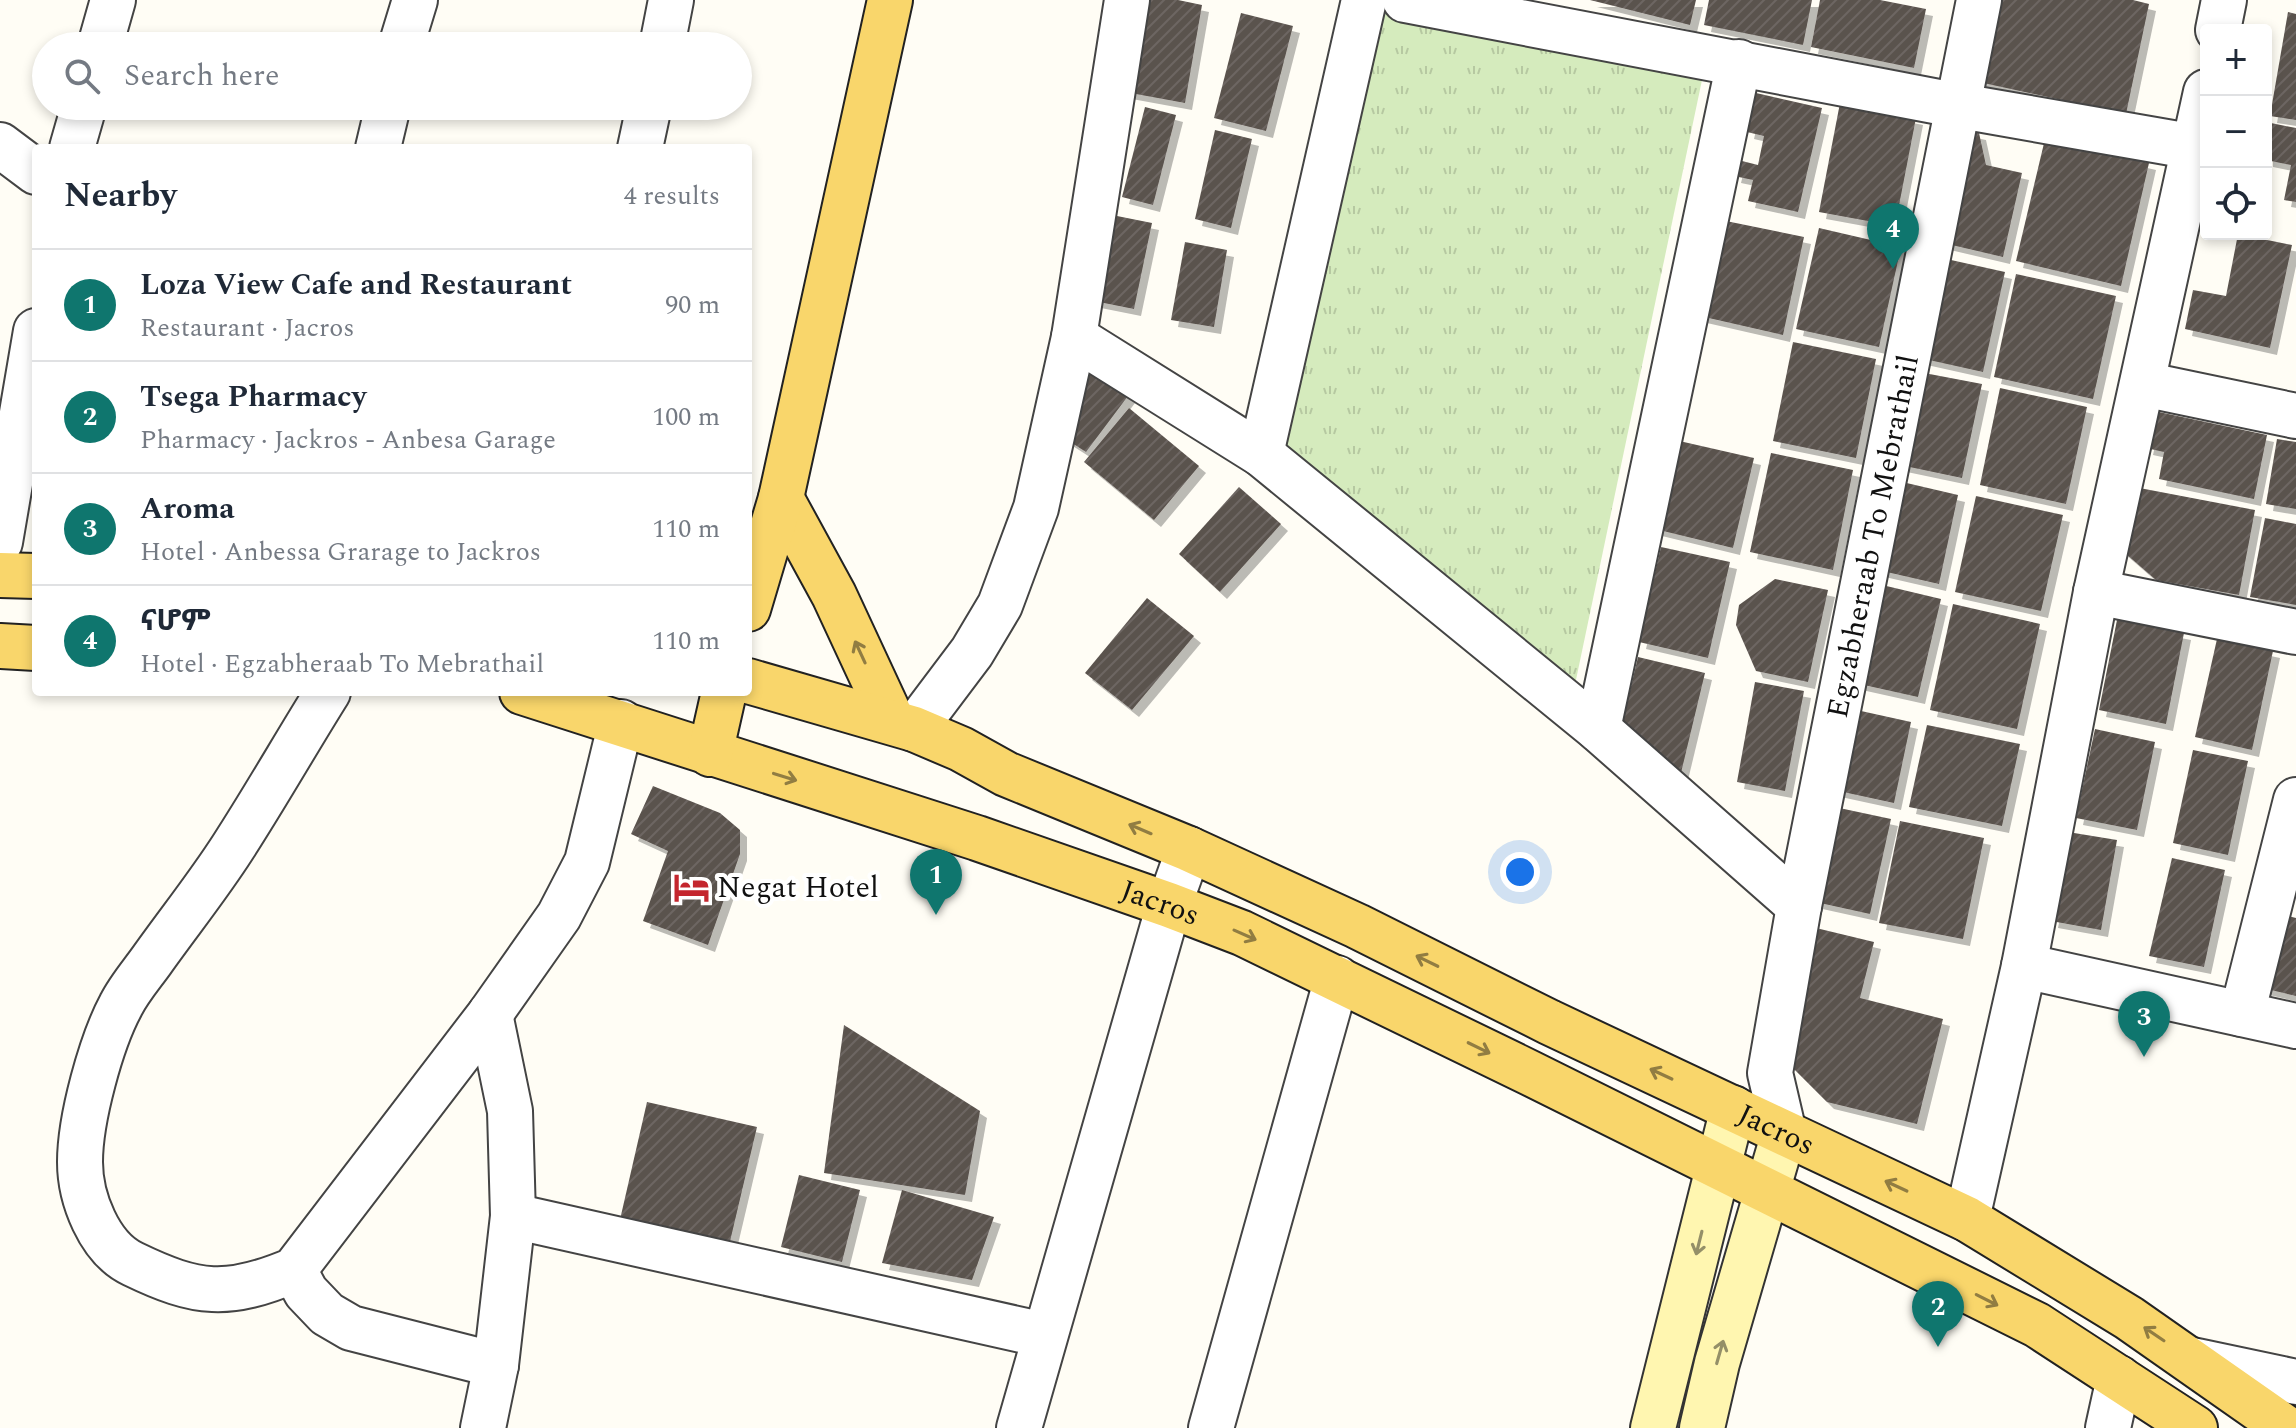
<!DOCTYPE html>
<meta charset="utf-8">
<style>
:root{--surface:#fff;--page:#f6f6f7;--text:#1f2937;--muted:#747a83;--line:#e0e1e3;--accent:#0f766e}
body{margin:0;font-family:Spectral,"Noto Sans Ethiopic",serif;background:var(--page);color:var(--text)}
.controls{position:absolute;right:24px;top:24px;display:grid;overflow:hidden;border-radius:8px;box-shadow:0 4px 12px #0003}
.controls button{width:72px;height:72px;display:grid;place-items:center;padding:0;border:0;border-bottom:2px solid var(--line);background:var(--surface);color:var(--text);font:40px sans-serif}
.you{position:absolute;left:1520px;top:872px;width:28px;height:28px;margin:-20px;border:6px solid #fff;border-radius:50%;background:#1a73e8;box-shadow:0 0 0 12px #1a73e833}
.badge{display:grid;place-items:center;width:52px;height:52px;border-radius:50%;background:var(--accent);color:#fff;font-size:26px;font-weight:700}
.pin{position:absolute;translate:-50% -66px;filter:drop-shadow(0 2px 4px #0008)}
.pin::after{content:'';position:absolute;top:42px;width:28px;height:24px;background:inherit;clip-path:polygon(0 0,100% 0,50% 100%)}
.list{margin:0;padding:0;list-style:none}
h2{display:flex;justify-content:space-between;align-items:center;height:104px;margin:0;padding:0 32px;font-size:34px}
h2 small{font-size:26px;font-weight:400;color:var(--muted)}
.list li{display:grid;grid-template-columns:52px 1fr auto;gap:24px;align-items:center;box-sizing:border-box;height:112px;padding:0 32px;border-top:2px solid var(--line)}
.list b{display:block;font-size:30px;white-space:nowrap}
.list p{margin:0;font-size:26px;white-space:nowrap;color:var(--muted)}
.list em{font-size:26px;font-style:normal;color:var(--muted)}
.icon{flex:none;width:44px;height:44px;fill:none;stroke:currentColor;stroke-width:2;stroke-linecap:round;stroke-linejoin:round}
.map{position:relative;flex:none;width:2296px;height:1428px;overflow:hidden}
.search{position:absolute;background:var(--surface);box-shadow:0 4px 12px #0003;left:32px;top:32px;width:720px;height:88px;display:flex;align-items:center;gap:20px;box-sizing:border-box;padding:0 28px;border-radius:44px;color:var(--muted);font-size:30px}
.panel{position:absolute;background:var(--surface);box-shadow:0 4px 12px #0003;left:32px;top:144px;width:720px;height:552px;border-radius:8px}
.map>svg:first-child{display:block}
</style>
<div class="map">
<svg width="2296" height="1428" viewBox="0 0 2296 1428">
<defs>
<pattern id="grass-tufts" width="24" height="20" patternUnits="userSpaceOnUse" patternTransform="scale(2)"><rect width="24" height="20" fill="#d5ebbd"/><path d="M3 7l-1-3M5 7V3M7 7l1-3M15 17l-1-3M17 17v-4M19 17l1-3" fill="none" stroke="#b6c8a1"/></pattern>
<pattern id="building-hatch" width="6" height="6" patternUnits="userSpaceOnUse" patternTransform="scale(2)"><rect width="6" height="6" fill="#5a524d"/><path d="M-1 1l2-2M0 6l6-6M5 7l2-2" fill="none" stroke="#6d6662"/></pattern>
<filter id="shadow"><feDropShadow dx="7" dy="7" stdDeviation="0" flood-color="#0004"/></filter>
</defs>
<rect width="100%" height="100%" fill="#fffdf5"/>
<path fill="url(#grass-tufts)" d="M1372 10 1702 80 1573 694 1275 464Z"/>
<g fill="url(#building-hatch)" filter="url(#shadow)">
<path d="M1142 0H1178L1202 5 1185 103 1125 92Z"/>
<path d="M1590 0H1696L1690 25Z"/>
<path d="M1709 0H1812L1803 45 1704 25Z"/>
<path d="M1820 0H1880L1926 9 1914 68 1811 47Z"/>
<path d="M1992 0H2133L2149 4 2126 114 1974 81Z"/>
<path d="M2288 12 2296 14V120L2270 116Z"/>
<path d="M1241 13 1293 26 1266 131 1214 118Z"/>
<path d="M1756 93 1822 108 1798 212 1748 201 1753 180 1734 176 1738 160 1758 165 1764 136 1747 132Z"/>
<path d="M1840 103 1916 118 1895 226 1819 212Z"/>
<path d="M1145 107 1176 115 1153 205 1122 197Z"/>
<path d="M2266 122 2296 128V202L2284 200 2291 165 2266 160Z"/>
<path d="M1215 130 1252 139 1231 228 1195 219Z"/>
<path d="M1964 130 1979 133 1986 165 2022 173 2003 257 1939 242Z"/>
<path d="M2045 139 2149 163 2121 286 2016 261Z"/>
<path d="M1112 215 1152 223 1134 309 1094 301Z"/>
<path d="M1721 220 1804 237 1783 335 1700 316Z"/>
<path d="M1819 228 1901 247 1879 347 1796 329Z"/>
<path d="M2238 234 2292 245 2270 348 2185 329 2193 290 2226 296Z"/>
<path d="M1185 242 1227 250 1214 327 1171 320Z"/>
<path d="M1942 258 2005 272 1983 372 1920 358Z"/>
<path d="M2016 274 2116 296 2093 399 1994 377Z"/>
<path d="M1793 342 1876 359 1856 458 1773 441Z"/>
<path d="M1082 364 1128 396 1086 452 1058 434Z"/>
<path d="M1919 372 1982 384 1962 478 1900 465Z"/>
<path d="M2000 388 2087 407 2066 504 1980 485Z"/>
<path d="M1129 408 1199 466 1154 520 1084 462Z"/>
<path d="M2154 411 2267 435 2254 499 2159 479 2164 452 2146 448Z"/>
<path d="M2277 439 2296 442V509L2266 504Z"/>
<path d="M1675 440 1754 458 1733 548 1655 529Z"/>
<path d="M1771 453 1853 470 1833 570 1750 552Z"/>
<path d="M1898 481 1958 495 1939 584 1878 570Z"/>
<path d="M2129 486 2255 510 2239 595 2156 580 2118 547Z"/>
<path d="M1239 487 1281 524 1220 592 1179 554Z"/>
<path d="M1976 496 2063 515 2041 611 1955 592Z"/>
<path d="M2265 518 2296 524V605L2250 597Z"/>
<path d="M1661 547 1730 562 1708 658 1639 642Z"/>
<path d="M1775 579 1828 590 1808 682 1756 671 1736 625 1739 605Z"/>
<path d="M1878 584 1941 599 1918 697 1855 683Z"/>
<path d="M1147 598 1194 636 1132 710 1085 673Z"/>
<path d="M1953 604 2040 624 2017 729 1930 710Z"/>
<path d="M2117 620 2184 633 2166 724 2099 710Z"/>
<path d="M2217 639 2273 651 2252 750 2195 737Z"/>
<path d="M1638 657 1705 673 1681 773 1651 766 1619 737Z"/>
<path d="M1755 682 1804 691 1785 791 1737 782Z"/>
<path d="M1852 709 1911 722 1894 803 1834 790Z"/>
<path d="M1927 725 2020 744 2002 826 1909 807Z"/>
<path d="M2095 729 2155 742 2137 830 2076 818Z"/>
<path d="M2193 750 2248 761 2228 855 2173 843Z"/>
<path d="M653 786 720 813 740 830V854L708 945 643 921 668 851 631 834Z"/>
<path d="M1830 806 1891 819 1870 914 1811 901Z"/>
<path d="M1900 821 1984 838 1963 939 1879 923Z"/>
<path d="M2068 832 2117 840 2101 930 2051 921Z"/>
<path d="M2172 858 2225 870 2204 967 2149 956Z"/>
<path d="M2276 913 2296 918V996L2258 987Z"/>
<path d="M1816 928 1874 942 1860 998 1943 1019 1917 1124 1827 1102 1784 1059Z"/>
<path d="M844 1025 980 1111 965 1195 824 1173Z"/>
<path d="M647 1102 757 1127 728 1250 619 1224Z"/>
<path d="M799 1175 860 1190 842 1262 781 1247Z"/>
<path d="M902 1190 994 1217 972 1280 882 1263Z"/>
</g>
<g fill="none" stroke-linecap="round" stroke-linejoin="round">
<defs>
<g id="street">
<path d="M1405 0 1960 106 2195 147"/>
<path d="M2218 30 2224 0"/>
<path d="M100 46 113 0"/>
<path d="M401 46 415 0"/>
<path d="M662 46 671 0"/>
<path d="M0 145 36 172"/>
<path d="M72 148 84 106"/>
<path d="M378 148 388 106"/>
<path d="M640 148 649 106"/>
<path d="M1074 337 1261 454 1598 729 1799 906"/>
<path d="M2143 384 2296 416"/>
<path d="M1261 454 1364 0"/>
<path d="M0 542 36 331"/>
<path d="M2096 592 2296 632"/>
<path d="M328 692C296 743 266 796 233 847 208 886 179 922 152 960 142 974 129 989 121 1005 101 1042 80 1119 80 1162 80 1198 99 1248 133 1264 197 1295 228 1298 294 1270L490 1014 559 916 587 862 621 722"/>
<path d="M914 729 972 652 1000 605 1036 508 1074 337 1127 0"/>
<path d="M1598 729 1739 62"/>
<path d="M2024 966 2296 1026"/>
<path d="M2242 1014 2296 800"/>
<path id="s1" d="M1784 1133 1770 1073 1799 906 1979 0"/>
<path d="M513 1216 1044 1335"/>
<path d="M1967 1219 2024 966 2096 592 2206 92"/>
<path d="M294 1270 306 1292 327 1314 351 1328 496 1365"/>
<path d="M2192 1360 2296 1382"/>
<path d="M483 1428 496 1365 513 1216 510 1111 490 1014"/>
<path d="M1019 1428 1169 905 1189 849"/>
<path d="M1211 1428 1337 978"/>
<path d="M2108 1428 2119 1378"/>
</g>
<g id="secondary">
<path d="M1653 1428 1733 1108"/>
<path d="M1702 1428 1717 1363 1784 1133"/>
</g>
<g id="primary">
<path d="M781 498 834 595 893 722"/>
<path d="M0 575 36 576"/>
<path d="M748 609 781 498 890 0"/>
<path d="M0 646 36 648"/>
<path id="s2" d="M748 681 914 729 961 749 1006 774 1189 849 1357 926 1549 1022 1967 1219 2129 1318 2286 1428"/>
<path id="s3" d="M522 692 977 838 1169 905 1242 933 1530 1073 2037 1325 2195 1428"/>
<path d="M710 754 724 692"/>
</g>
</defs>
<use href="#street" stroke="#444" stroke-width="48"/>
<use href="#secondary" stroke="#333" stroke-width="48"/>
<use href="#primary" stroke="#222" stroke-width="48"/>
<use href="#street" stroke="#fff" stroke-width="44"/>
<use href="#secondary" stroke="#fff6b0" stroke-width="44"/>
<use href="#primary" stroke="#f9d66b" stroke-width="44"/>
</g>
<defs><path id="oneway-shaft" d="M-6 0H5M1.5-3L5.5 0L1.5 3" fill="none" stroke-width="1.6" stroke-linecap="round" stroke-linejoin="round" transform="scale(2)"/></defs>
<g stroke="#917d42">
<use href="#oneway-shaft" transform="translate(860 652) rotate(-115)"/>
<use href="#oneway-shaft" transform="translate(785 777) rotate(17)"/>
<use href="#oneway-shaft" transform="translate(1140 829) rotate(-157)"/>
<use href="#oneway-shaft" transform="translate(1245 935) rotate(24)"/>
<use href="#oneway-shaft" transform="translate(1427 961) rotate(-154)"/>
<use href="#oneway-shaft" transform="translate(1479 1048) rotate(26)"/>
<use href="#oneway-shaft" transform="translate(1661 1074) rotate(-155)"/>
<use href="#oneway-shaft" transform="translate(1896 1186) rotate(-155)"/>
<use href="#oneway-shaft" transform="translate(1987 1300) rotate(27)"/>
<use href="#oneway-shaft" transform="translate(2154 1334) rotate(-146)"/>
</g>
<g stroke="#948f68">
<use href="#oneway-shaft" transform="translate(1699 1243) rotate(104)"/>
<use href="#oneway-shaft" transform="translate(1720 1352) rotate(-74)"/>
</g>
<defs>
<symbol id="hotel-bare" viewBox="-9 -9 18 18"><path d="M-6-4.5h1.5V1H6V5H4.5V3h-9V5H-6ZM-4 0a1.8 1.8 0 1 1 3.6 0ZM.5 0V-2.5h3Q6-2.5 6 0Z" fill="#c4262e" stroke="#fff" stroke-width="2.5" paint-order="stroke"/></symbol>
</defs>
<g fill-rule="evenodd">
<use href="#hotel-bare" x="666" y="862" width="51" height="51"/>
</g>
<g text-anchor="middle" stroke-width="8" stroke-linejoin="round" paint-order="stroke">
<g font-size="30" fill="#111" stroke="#fff">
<text dy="10" stroke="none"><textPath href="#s1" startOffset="608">Egzabheraab To Mebrathail</textPath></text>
<text dy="10" stroke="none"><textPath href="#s3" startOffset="672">Jacros</textPath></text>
<text dy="10" stroke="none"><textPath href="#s2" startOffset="1124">Jacros</textPath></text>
</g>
<g font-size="30" fill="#111" stroke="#fff" text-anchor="start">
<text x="717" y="897">Negat Hotel</text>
</g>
</g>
</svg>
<div class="controls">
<button>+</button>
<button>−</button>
<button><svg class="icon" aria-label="locate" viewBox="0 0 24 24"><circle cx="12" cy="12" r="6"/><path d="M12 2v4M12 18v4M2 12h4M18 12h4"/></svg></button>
</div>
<div class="you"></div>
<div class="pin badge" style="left:936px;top:915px">1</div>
<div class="pin badge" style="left:1938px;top:1347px">2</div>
<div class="pin badge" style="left:2144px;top:1057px">3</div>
<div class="pin badge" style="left:1893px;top:269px">4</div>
<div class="search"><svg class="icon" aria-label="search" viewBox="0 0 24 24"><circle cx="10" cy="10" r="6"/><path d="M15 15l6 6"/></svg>Search here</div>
<section class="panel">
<h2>Nearby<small>4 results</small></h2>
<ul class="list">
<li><span class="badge">1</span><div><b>Loza View Cafe and Restaurant</b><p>Restaurant · Jacros</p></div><em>90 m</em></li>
<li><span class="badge">2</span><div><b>Tsega Pharmacy</b><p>Pharmacy · Jackros - Anbesa Garage</p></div><em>100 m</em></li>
<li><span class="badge">3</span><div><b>Aroma</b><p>Hotel · Anbessa Grarage to Jackros</p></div><em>110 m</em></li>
<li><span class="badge">4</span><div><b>ናሆም</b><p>Hotel · Egzabheraab To Mebrathail</p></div><em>110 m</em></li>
</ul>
</section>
</div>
